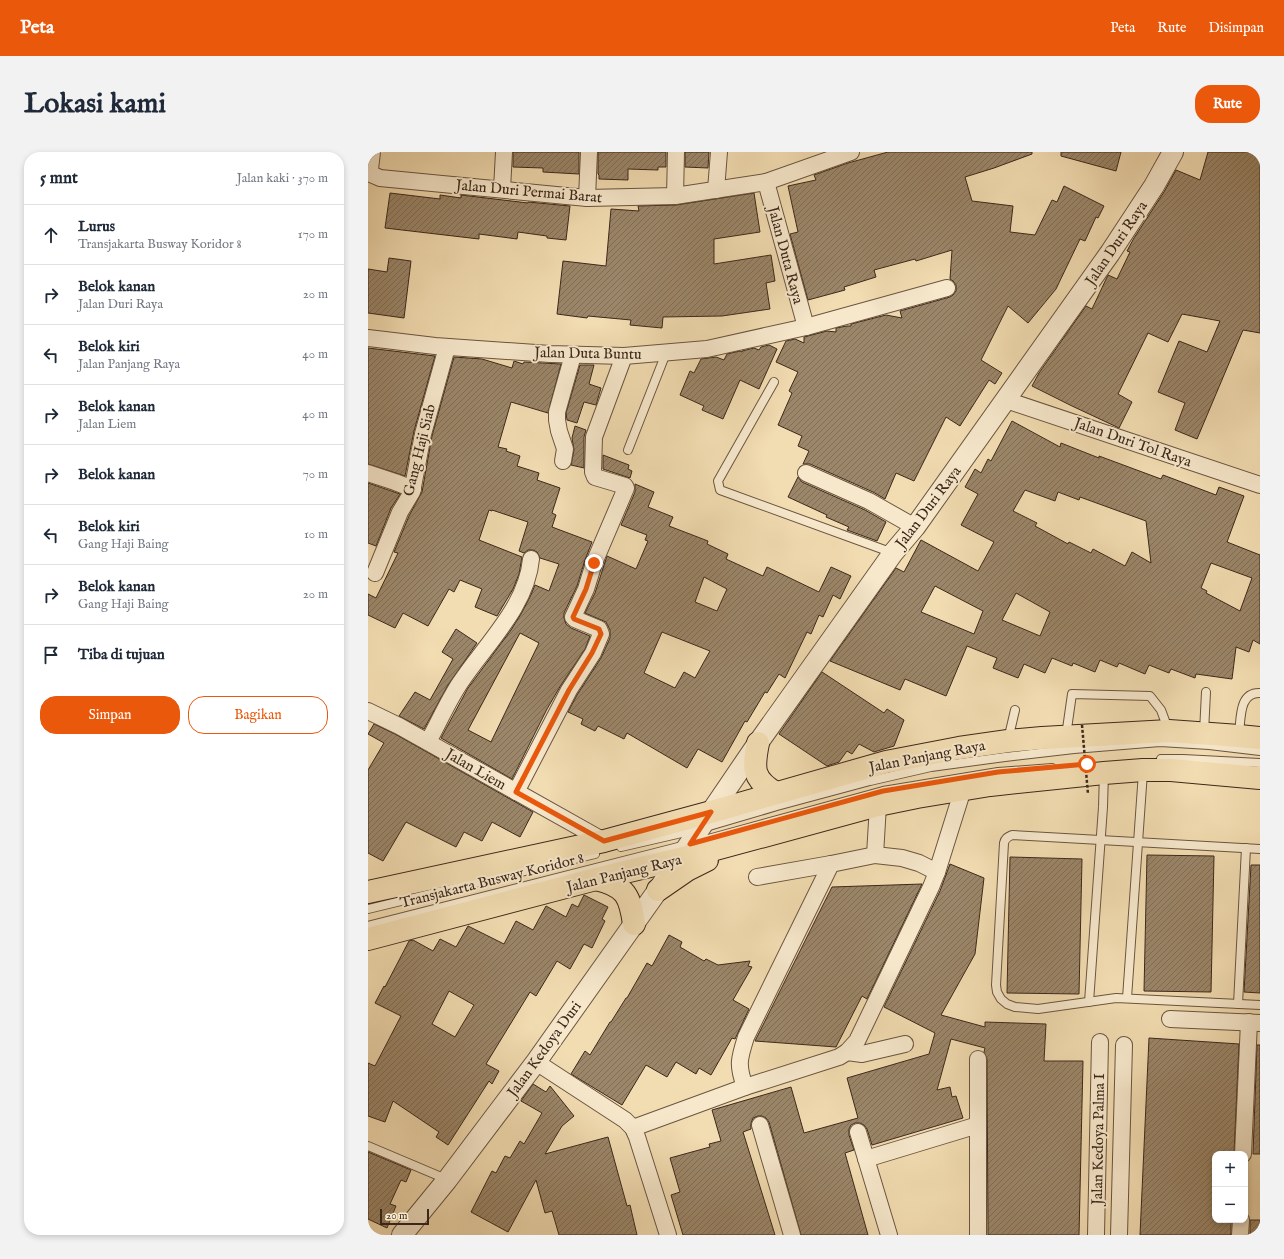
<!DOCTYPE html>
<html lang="id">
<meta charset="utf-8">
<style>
:root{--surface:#fff;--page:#f2f2f3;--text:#1f2937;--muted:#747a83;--line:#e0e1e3;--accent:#ea580c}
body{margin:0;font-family:"IM FELL English",serif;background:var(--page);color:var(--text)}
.controls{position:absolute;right:12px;bottom:12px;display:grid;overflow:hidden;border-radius:8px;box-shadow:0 2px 6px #0003}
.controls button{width:36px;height:36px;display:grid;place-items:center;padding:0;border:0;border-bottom:1px solid var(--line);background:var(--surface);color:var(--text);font:20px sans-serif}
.scale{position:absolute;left:12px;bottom:10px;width:49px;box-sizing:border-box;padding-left:4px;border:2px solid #3c281b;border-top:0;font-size:11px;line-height:14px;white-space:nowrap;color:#3c281b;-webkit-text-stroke:3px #f7e8cc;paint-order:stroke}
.stop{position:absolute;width:12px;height:12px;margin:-9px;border:3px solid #ea580c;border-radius:50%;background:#fff}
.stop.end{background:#ea580c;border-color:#fff;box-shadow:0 1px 4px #0008}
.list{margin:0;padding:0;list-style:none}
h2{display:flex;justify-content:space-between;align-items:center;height:52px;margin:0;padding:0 16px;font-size:17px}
h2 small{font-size:13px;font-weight:400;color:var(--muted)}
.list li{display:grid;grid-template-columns:26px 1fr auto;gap:12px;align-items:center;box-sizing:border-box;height:60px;padding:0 16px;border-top:1px solid var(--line)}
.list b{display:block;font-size:15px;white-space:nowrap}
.list p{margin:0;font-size:13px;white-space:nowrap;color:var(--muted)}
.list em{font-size:13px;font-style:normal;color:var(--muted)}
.actions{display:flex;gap:8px;padding:12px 16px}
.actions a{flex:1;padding:9px 0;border:1px solid var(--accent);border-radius:16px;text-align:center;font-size:14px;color:var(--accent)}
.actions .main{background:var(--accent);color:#fff}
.icon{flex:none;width:22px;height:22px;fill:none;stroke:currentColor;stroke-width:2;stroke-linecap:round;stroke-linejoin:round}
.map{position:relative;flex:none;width:892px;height:1083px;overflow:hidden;border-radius:16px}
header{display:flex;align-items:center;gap:24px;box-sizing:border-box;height:56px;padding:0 20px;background:var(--accent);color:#fff}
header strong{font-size:19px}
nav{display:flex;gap:22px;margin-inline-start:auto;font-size:14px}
.intro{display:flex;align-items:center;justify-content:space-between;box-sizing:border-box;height:96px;padding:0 24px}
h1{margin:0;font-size:28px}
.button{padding:10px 18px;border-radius:16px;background:var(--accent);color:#fff;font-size:14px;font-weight:700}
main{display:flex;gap:24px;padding:0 24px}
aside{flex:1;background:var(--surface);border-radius:16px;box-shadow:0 2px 6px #0003}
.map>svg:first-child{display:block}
</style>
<header>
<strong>Peta</strong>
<nav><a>Peta</a><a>Rute</a><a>Disimpan</a></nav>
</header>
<div class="intro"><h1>Lokasi kami</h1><a class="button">Rute</a></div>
<main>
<aside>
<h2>5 mnt<small>Jalan kaki · 370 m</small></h2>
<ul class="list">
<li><svg class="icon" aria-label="ahead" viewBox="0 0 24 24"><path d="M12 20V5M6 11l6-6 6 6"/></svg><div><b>Lurus</b><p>Transjakarta Busway Koridor 8</p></div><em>170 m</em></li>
<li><svg class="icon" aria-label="right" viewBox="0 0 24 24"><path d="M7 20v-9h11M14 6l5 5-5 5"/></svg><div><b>Belok kanan</b><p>Jalan Duri Raya</p></div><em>20 m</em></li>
<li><svg class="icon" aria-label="left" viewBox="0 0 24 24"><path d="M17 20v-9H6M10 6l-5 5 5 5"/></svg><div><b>Belok kiri</b><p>Jalan Panjang Raya</p></div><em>40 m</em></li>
<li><svg class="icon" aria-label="right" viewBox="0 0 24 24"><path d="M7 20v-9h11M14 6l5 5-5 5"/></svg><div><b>Belok kanan</b><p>Jalan Liem</p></div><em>40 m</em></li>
<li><svg class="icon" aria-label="right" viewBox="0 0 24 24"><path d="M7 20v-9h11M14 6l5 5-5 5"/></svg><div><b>Belok kanan</b></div><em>70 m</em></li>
<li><svg class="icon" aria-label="left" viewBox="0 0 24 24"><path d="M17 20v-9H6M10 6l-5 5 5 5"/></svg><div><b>Belok kiri</b><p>Gang Haji Baing</p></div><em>10 m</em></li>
<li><svg class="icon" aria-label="right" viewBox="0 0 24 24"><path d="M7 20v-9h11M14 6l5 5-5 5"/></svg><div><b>Belok kanan</b><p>Gang Haji Baing</p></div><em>20 m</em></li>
<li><svg class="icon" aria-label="arrive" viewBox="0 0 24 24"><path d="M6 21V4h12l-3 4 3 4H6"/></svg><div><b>Tiba di tujuan</b></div></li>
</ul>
<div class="actions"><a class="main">Simpan</a><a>Bagikan</a></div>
</aside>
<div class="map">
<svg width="892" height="1083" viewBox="0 0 892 1083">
<defs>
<pattern id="building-hatch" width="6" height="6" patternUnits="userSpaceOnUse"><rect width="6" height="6" fill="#9b8669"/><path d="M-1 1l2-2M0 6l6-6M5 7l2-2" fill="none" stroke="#806e56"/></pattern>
</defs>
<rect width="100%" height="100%" fill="#f2dcb1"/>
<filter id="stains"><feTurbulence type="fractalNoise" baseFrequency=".005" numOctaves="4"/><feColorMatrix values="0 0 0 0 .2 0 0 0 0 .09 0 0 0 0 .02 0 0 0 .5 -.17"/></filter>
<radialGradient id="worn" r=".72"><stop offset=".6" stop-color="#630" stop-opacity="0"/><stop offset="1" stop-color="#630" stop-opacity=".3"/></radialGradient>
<g fill="url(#building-hatch)" stroke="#3c281b" fill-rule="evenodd">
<path d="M145 0H211V22L175 20V16L145 15Z"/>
<path d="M230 0H298V15H290V18L260 17V28L231 27V23L230 22Z"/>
<path d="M317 0H341L340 16 317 15Z"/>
<path d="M520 0H664V2L626 16 597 25 604 49 645 54 642 80 667 83 684 48 689 50 696 34 736 54 730 66 728 65 717 89 712 87 688 137 660 171 640 154 613 208 634 221 627 232 621 228 592 274 578 265 546 329 528 321 517 347 505 340 442 312H435L441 299 430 294 434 284 410 273 424 241 421 239 430 220 408 210 418 189 427 187 436 191V185L459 179 468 180V176L479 174H483V172L518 163 534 166 532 159 582 145 585 143 588 139V133L585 129 582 127 584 98 548 109 547 107 506 118 508 125 476 135 477 138 440 148 422 82 430 80 420 34 448 28 446 23 480 11Z"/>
<path d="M693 0H753L748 19 693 4Z"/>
<path d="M840 0H892V181L875 178 829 287 807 278 817 251 790 240 811 189 839 200 852 169 814 162 800 190 780 181 750 242 764 250 751 276 704 254 664 234 671 221 718 154 724 157 740 123 749 127 762 100 759 99 766 86 796 40 808 18 832 28Z"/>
<path d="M22 41 72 47V43L93 46V43L160 51V50L202 54 198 88 179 86V84L150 80 149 87 111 82V87L17 76Z"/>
<path d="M386 41 392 80 346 87V112L403 103 407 129 398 131 402 157 354 164 295 165 294 176 262 173 263 168 220 164 219 166 189 162 195 109 238 114 243 57 271 59 270 54 308 53Z"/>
<path d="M21 106 43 109 36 166 0 161V117L19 120Z"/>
<path d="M401 193 409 197 391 237 372 228 355 267 334 258 336 254 312 243 322 219 326 221 333 207 348 205 356 208 359 202 372 199 374 200V199L386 196 391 198 393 195Z"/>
<path d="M0 196 67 204 46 279 37 324 0 312Z"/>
<path d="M86 205 114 207 144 216 146 209 155 212 156 210 193 212 180 261 143 250 130 295 139 297 138 299 152 304 149 314 171 321 169 328 192 336 184 361 188 363 184 375 224 390 217 408 209 434 196 461V466L198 472 203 476 222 484 217 497 193 533 179 557 144 627 73 586 100 536 143 478 153 462 162 445 167 433 181 439 191 412 172 406 169 400 165 398H160L156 401 151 399 160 370 124 358V359L121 358 111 388 154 405 151 422 145 437 129 464 107 455 114 437 92 428 86 440 81 437 60 474 35 461 27 476 0 463V442L8 446 30 401 26 400 41 364 54 340 64 284ZM152 481 171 491 123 590 100 578Z"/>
<path d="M212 213H226L221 232 233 236 228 253 216 250 209 271 199 268 198 261Z"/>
<path d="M644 269 692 295 693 291 731 306V304L793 327 795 323 848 343 851 335 876 344 859 390 892 403V492L885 488 881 500 868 495 864 527 828 522 827 526 803 517 801 521 781 513 777 522 751 511 749 515 732 508 727 520 705 511 704 514 684 506 677 521 656 512 650 526 625 516 629 506 599 494 578 544 537 527 532 538 462 509 528 416 536 420 553 388 610 419 626 390 593 373 610 342 597 335 607 317 613 321 620 307 623 309ZM657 338 687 349 690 340 711 348 712 345 778 369 783 411 764 400 757 414 725 397 723 401 701 390 700 392 667 374 669 371 645 359ZM843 411 884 426 872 459 838 441 839 439 833 436ZM567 434 615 459 606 482 553 460ZM648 441 682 460 672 484 634 468Z"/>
<path d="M207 274 218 278 216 285V316L203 313 206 298 204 286Z"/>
<path d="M235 303 261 313 260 317 264 319 262 326 235 317Z"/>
<path d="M430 325 434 330 497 358 518 370 509 389 479 378 481 375 458 365 459 363 420 345Z"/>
<path d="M0 331 32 342 23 356 8 394 0 391Z"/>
<path d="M267 332 286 340 280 355 305 365 301 374 340 389 339 392 360 402 358 407 395 424 399 415 451 440 463 415 483 424 472 447 465 443 455 465 451 463 443 482 439 480 417 526 411 522 399 541 397 540 379 570 377 569 354 610 330 597 319 616 259 581 256 587 230 574 227 579 213 572 215 567 200 560 209 543 233 506 242 486V478L238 470 217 461 227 441 239 404 268 417 280 389 277 388 279 383 253 373 267 340ZM336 425 359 437 349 459 327 450ZM294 480 342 499 327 526 316 520 307 536 276 521Z"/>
<path d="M88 477 109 491 80 533 56 577 31 564 47 540 62 548 85 507 74 500Z"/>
<path d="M454 520 516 561 519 557 536 568 526 594 506 600 491 592 484 602 479 599 471 610 459 614 411 582Z"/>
<path d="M6 572 27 582 165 660 152 685 124 670 114 689 96 680 88 695 38 670 15 709 0 701V618L16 591 0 582Z"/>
<path d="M779 703 846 704 843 840 776 839Z"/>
<path d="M642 705 714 707 711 842 639 841Z"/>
<path d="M582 712 616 726 607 802 573 863 617 875V870L678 872 676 909H715L711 1083H620L619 907 616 900 617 896 583 887 569 938 582 935 584 945 588 944 595 966 504 993 499 977 496 973 492 971H487L483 973 481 977V983L486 998 477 1001 500 1083H433L401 970 398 966 394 964H390L385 966 383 971V977L375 980 407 1083H315L303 1043 312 1040 302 1006 342 995 341 992 353 989 344 958 423 935 436 981 490 966 479 926 561 902 567 881 516 855 572 739Z"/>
<path d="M883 713H892V841L876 840Z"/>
<path d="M554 732 499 847 494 844 468 895 387 889 464 735Z"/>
<path d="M216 743 240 755 234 767 237 769 224 796 216 792 202 817 189 809 168 844 162 840 118 912 131 919 124 932 121 929 80 993 68 985 71 980 25 949 17 970 0 964V911L7 914 33 864 7 851 16 834 17 835 41 789 45 788 65 799 72 787 88 795 100 774 136 792 148 769 165 778 178 754 198 765 204 752 210 755ZM81 839 106 853 87 885 64 872Z"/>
<path d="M301 783 314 790 312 795 336 809 338 807 350 813 382 809 380 814 384 815 365 848 381 857 367 887 364 886 343 923 331 916 328 922 308 910 299 925 278 913 254 953 203 922 217 899 222 903 242 870H243L258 846H259L279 811 284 814Z"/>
<path d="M781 886 871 892 866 1002H847V1068H863V1083H772Z"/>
<path d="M889 893H892V1002H885Z"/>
<path d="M165 932 178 940 182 934 206 964 194 974 177 1002 240 985 259 1054 262 1053 269 1083H191L184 1059 177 1061 168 1028 140 1080 103 1060 124 1019 128 1021 137 1004 142 1006 152 989 156 992 174 961 153 949Z"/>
<path d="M0 1000 43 1018 38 1030 33 1028 22 1052 28 1054 19 1076 0 1067Z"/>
<rect x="882" y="1068" width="10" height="15"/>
</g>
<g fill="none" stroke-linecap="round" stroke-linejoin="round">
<defs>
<g id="service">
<path d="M406 230 350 329 352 338 525 401"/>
<path d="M260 298 298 201"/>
<path d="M836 580 838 540"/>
<path d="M871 582C873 566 871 540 892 541"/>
<path d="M698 584 704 542 782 544 793 558 800 577"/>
<path d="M640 588 647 558"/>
<path d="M793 607H815L892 611"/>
<path d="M253 695 331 677 409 654 502 629 563 615 637 605 706 597 792 590 841 593 892 599"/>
<path d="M892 697 644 683C640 685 637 686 636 691L628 833 629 840 633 847 639 852 647 855 670 857 748 846 892 853"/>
<path d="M0 757 227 702"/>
<path d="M0 774 322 692 515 639 630 620 684 616"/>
<path d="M759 846 775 620"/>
<path d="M721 850 735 655 736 621"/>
<path d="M870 852 878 696"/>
<path d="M0 994 78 1027"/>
</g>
<g id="minor">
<path d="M4 0 2 17 3 22 12 26 219 46 307 44 398 30 483 0"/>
<path d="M398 30 438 175"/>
<path d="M134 37 136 0"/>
<path d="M348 38 351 0"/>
<path d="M307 44 308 0"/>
<path d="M219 46 221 0"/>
<path d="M0 186 67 194 182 202 256 204 339 197 438 175 579 136"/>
<path d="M638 248 892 333"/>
<path d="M195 309 197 297 191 279 189 268V260L205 203"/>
<path d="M0 321 27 330 45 337"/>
<path d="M438 321 501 349 547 375"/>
<path d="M7 421 32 360 44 340 55 282 79 195"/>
<path d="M0 559 31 574 236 689"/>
<path d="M60 590C71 570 80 549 92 531 117 493 159 454 163 407"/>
<path d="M148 640 201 538 225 501 233 482 231 477 207 467 205 465 218 437 226 411 258 336 257 334 227 325 225 320 226 285 256 204"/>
<path d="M507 703 534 706 551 711 569 720"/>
<path d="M389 725 463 712"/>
<path d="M802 867 892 871"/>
<path d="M479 900 494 902 537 892"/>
<path d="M168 910 257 968 265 976 269 985 300 1083"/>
<path d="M377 935C369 913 371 907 378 885L463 712 507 703 510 653"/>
<path d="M392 973 424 1083"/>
<path d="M265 976 377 935 471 905 479 900 489 889 563 735 569 720 595 637"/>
<path d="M490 980 521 1083"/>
<path d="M875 1002 881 870"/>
<path d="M498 1007 610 973"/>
<path d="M610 1083V907"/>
<path d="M728 1083 732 890"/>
<path d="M751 1083 756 893"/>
<path d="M872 1083 873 1068"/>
</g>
<path id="tertiary" d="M34 1083 79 1028 168 910 290 738 390 591 525 401 547 375 742 101 786 34 805 0"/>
<g id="primary">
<path d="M390 591C385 616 384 627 408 641"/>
<path d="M228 727C258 734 262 744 266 772"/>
<path d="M290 738 319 718 339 708"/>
<path d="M0 740 236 689 343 660 518 610 591 596 640 589 674 586 801 579 871 584 892 586"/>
<path d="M0 787 228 727 311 707 510 653 549 645 622 633 736 621 775 618H803L892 626"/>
</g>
</defs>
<use href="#service" stroke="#6a5540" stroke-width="10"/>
<use href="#minor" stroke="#6a5540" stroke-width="18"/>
<use href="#tertiary" stroke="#6a5540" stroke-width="22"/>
<use href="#primary" stroke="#3c281b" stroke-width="24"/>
<use href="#service" stroke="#f7e8cc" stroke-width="8"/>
<use href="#minor" stroke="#f7e8cc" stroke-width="16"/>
<use href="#tertiary" stroke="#f7e8cc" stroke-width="20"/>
<use href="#primary" stroke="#f2dcb1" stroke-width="22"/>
<path stroke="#3c281b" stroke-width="2.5" stroke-dasharray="3 2" stroke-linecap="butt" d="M714 573 720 642"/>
</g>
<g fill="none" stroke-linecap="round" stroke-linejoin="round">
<path stroke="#ea580c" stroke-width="5" d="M226 411 218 437 205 465 206 467 231 477 233 482 224 501 201 538 148 640 236 689 343 660 322 692 515 639 630 620 719 612"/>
</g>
<g text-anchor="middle" stroke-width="4" stroke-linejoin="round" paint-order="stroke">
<g font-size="15" fill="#3c281b" stroke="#f7e8cc">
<text transform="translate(161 39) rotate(5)" y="5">Jalan Duri Permai Barat</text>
<text transform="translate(748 91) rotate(-56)" y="5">Jalan Duri Raya</text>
<text transform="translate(418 103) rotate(75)" y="5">Jalan Duta Raya</text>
<text transform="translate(220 201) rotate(1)" y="5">Jalan Duta Buntu</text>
<text transform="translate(765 290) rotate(19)" y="5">Jalan Duri Tol Raya</text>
<text transform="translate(51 298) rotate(-76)" y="5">Gang Haji Siab</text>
<text transform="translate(560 355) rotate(-53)" y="5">Jalan Duri Raya</text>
<text transform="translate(559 604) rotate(-11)" y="5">Jalan Panjang Raya</text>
<text transform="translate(108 617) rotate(30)" y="5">Jalan Liem</text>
<text transform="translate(256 721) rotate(-14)" y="5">Jalan Panjang Raya</text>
<text transform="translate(124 728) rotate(-14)" y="5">Transjakarta Busway Koridor 8</text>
<text transform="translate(176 897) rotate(-54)" y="5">Jalan Kedoya Duri</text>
<text transform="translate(730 987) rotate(-89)" y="5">Jalan Kedoya Palma I</text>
</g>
</g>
<rect width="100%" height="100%" filter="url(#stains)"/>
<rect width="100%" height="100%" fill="url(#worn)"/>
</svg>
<div class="controls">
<button>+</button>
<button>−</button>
</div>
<div class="scale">20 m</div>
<div class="stop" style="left:719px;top:612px"></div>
<div class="stop end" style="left:226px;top:411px"></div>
</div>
</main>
